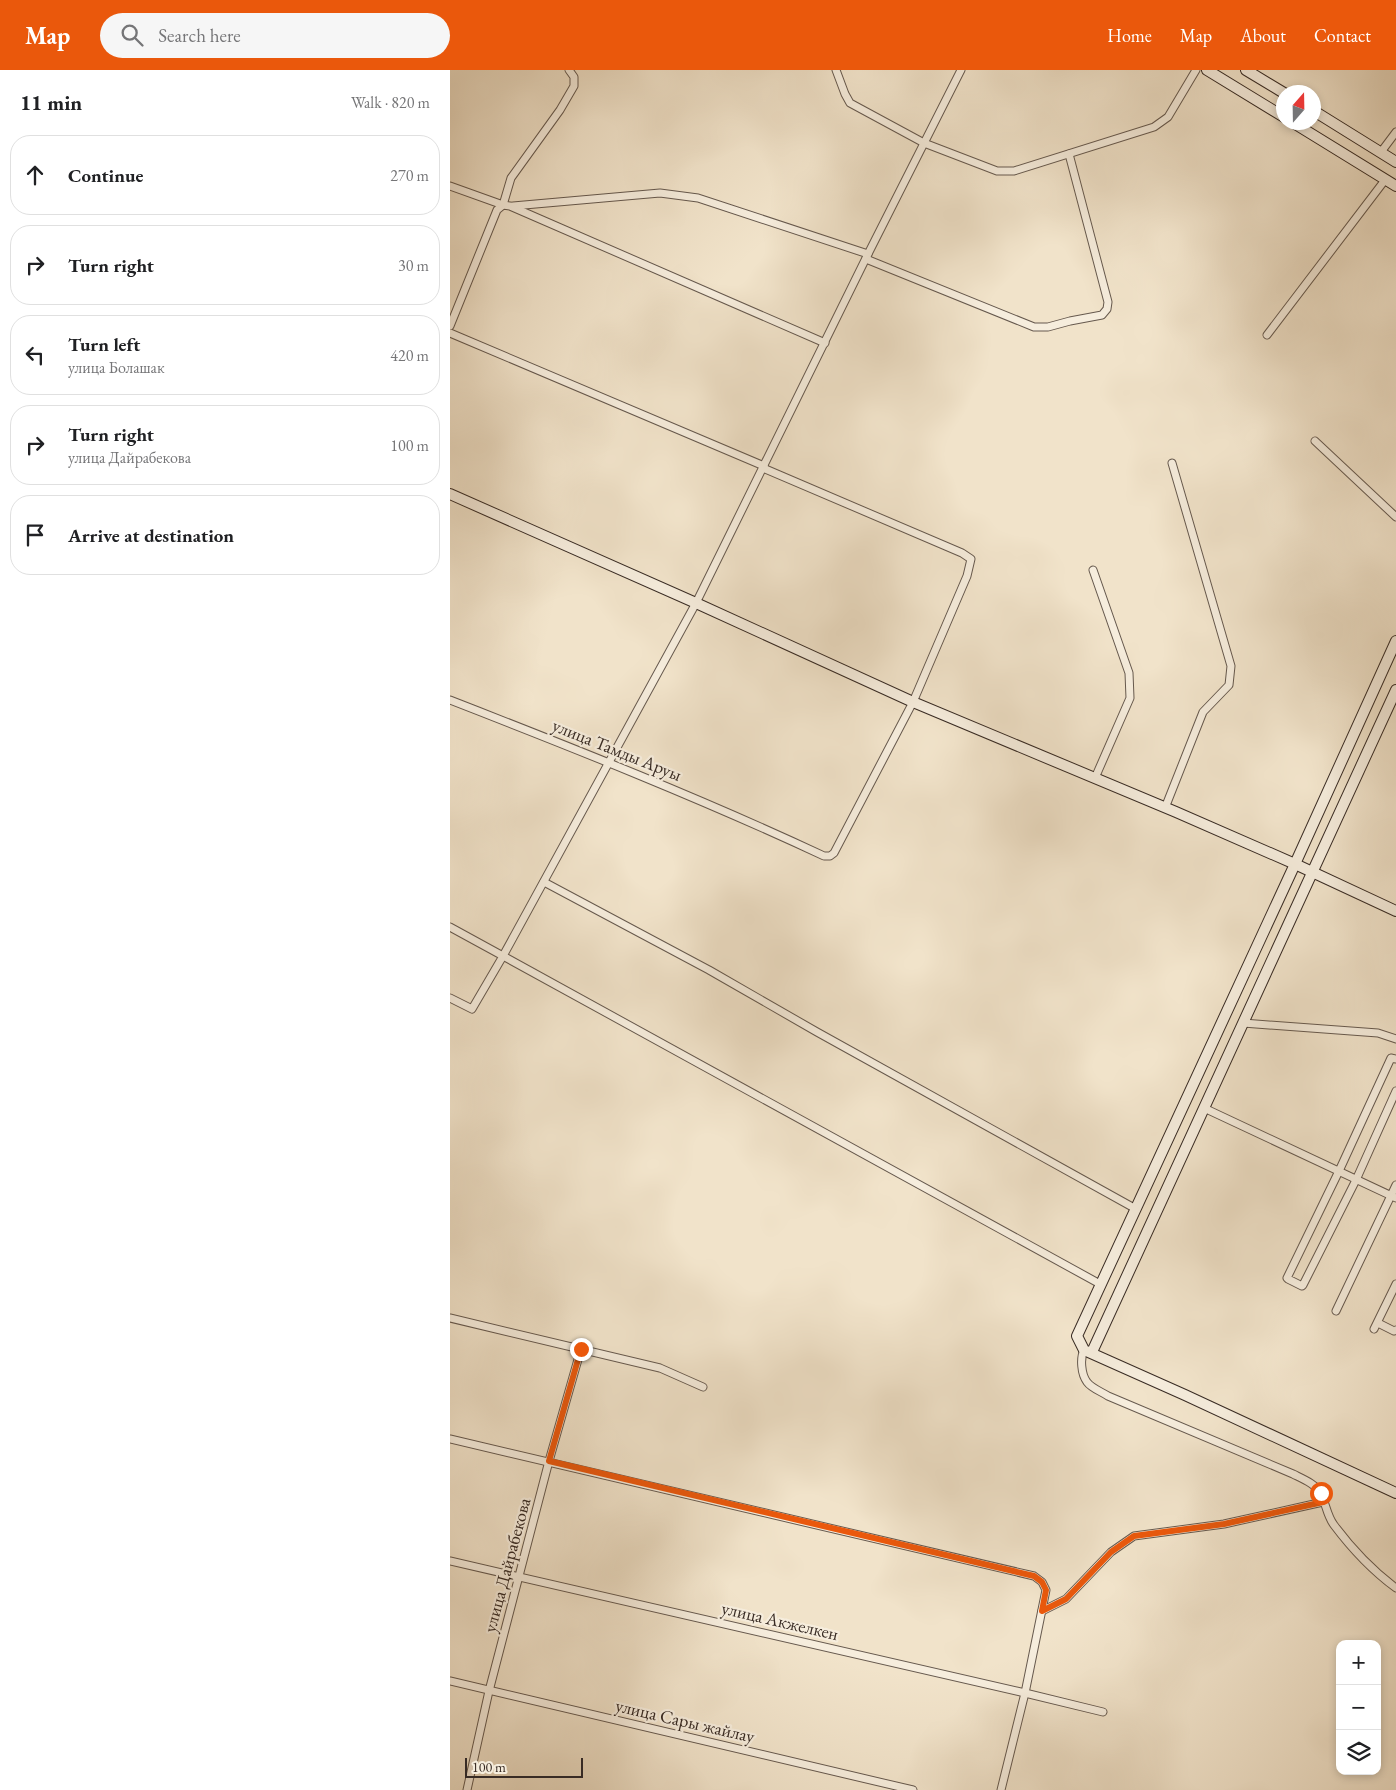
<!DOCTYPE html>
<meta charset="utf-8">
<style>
:root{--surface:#fff;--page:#f6f6f6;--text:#202124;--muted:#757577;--line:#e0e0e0;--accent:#ea580c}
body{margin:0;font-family:"EB Garamond",serif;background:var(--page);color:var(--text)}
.controls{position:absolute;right:15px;bottom:15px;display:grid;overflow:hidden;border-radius:10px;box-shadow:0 2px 8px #0003}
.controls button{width:45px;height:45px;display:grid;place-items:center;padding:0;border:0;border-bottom:1px solid var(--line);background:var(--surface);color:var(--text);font:25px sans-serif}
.compass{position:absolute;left:826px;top:15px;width:45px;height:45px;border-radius:50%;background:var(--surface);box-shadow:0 2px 8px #0003;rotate:20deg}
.scale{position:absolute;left:15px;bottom:12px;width:118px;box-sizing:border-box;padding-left:5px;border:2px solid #382b24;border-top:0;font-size:14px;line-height:18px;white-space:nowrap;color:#382b24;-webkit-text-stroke:4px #f6eddd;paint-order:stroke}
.stop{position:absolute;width:15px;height:15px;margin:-11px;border:4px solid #ea580c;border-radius:50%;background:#fff}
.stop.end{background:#ea580c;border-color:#fff;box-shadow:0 1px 5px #0008}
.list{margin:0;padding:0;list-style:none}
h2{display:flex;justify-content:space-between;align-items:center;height:65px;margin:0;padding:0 20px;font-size:21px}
h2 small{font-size:16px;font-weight:400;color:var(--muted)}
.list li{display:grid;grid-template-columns:32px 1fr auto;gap:15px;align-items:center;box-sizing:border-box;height:80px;margin:0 10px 10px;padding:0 10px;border:1px solid var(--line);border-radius:20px}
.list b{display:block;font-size:19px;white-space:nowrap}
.list p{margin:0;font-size:16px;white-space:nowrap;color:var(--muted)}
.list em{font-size:16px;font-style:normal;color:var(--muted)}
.icon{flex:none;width:28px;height:28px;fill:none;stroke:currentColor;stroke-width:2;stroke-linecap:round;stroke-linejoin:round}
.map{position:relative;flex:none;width:946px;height:1720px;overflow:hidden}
header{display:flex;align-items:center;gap:30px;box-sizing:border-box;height:70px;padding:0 25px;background:var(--accent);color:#fff}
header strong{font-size:24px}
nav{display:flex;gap:28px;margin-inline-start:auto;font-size:18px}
.search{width:350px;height:45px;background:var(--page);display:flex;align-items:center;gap:12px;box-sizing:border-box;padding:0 18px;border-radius:28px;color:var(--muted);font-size:19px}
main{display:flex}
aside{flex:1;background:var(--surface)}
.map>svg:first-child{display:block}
</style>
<header>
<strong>Map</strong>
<div class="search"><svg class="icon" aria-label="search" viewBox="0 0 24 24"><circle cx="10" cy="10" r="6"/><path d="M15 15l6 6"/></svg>Search here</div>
<nav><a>Home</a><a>Map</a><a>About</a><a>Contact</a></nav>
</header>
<main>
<aside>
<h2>11 min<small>Walk · 820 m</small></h2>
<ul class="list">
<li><svg class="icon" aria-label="ahead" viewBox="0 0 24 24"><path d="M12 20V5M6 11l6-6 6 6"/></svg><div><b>Continue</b></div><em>270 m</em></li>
<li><svg class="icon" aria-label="right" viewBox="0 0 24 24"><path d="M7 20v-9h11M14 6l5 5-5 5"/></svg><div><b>Turn right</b></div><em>30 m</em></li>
<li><svg class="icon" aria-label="left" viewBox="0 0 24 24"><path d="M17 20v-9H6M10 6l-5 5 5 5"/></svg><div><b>Turn left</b><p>улица Болашак</p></div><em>420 m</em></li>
<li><svg class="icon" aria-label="right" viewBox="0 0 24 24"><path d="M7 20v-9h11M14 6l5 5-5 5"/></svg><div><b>Turn right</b><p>улица Дайрабекова</p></div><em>100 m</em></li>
<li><svg class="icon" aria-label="arrive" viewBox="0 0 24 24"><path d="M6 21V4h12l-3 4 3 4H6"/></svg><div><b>Arrive at destination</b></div></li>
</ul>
</aside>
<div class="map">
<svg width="946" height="1720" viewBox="0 0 946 1720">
<rect width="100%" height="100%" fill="#f1e3ca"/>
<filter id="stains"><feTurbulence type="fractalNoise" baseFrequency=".004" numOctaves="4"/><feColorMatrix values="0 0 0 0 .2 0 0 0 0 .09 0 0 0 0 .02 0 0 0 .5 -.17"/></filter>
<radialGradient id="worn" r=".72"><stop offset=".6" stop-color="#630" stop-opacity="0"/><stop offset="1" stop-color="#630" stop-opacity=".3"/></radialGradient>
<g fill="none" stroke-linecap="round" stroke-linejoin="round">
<defs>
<g id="street">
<path d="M386 0 395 24 400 33 474 73 547 101H564L704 57 718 47 746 0"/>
<path d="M511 0 418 184 246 533 53 886 650 1214"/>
<path d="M931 82 946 62"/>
<path d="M0 116 53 135 61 108 110 40 124 16V7L119 0"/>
<path d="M63 136 210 123 248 128 418 184"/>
<path d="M416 189 584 257H598L620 251 652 245 657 239 658 232 619 84"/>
<path d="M0 256 47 140 53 135 60 136 375 273"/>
<path d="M0 263 314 396"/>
<path d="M817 265 935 110"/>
<path d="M865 371 946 447"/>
<path d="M643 500 679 603 680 628 645 708"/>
<path d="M0 630C126 679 252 729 374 786H380L384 783 463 632 517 506 521 489 512 483 313 398"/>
<path d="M715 738 753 642 779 615 781 596 722 393"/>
<path d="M94 812 259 900 367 962 686 1139"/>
<path d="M0 857 53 886 22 939 0 928"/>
<path d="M793 953 928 963 946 969"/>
<path d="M946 989 941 988 889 1101 837 1208 838 1209 852 1216 853 1215 906 1110 946 1021"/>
<path d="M754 1038 946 1128"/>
<path d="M886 1241 946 1115"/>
<path d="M0 1248 210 1298 253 1317"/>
<path d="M928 1253 944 1261 946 1260"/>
<path d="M924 1259 946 1214"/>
<path d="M634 1280C630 1288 631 1304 637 1312 641 1318 652 1322 658 1326L843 1404C853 1409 866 1414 871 1424 876 1434 877 1446 884 1455 902 1479 923 1501 946 1518"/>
<path d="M0 1369 584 1506 592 1512 596 1520 575 1623 551 1720"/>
<path d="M0 1491 575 1623 653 1642"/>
<path d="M592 1541 616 1529 661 1482 684 1466 774 1454 873 1432"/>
<path d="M0 1611 463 1720"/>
<path d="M17 1720 39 1621 99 1391 131 1279"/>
</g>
<g id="secondary">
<path d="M757 0 834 47"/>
<path d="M796 0 834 23"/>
<path d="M864 41 946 92"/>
<path d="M842 52 946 116"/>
<path d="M0 424 246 533 463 632 726 742 845 794 946 841"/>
<path d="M946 571 845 794 627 1266 634 1280 735 1325 946 1423"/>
<path d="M642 1282 946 620"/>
</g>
</defs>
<use href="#street" stroke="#66594e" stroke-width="9"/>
<use href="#secondary" stroke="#382b24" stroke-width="12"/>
<use href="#street" stroke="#f6eddd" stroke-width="7"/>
<use href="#secondary" stroke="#f6eddd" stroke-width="10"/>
</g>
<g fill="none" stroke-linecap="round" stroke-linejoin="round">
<path stroke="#ea580c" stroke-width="6" d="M131 1279 99 1391 584 1506 592 1512 596 1520 592 1541 616 1529 661 1482 684 1466 774 1454 873 1432 871 1423"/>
</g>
<g text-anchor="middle" stroke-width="4.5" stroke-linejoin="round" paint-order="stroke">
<g font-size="18" fill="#382b24" stroke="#f6eddd">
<text transform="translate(167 680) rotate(22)" y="6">улица Тамды Аруы</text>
<text transform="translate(57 1495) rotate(-75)" y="6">улица Дайрабекова</text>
<text transform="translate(330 1551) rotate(13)" y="6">улица Акжелкен</text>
<text transform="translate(235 1651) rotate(13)" y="6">улица Сары жайлау</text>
</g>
</g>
<rect width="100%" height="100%" filter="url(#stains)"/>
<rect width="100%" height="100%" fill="url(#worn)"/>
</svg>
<div class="controls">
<button>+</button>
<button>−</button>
<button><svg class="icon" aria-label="layers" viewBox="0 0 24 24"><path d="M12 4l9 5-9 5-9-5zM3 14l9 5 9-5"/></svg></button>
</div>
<svg class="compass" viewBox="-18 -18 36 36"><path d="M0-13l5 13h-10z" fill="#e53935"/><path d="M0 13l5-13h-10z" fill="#757577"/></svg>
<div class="scale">100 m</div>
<div class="stop" style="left:871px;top:1423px"></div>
<div class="stop end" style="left:131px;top:1279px"></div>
</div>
</main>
